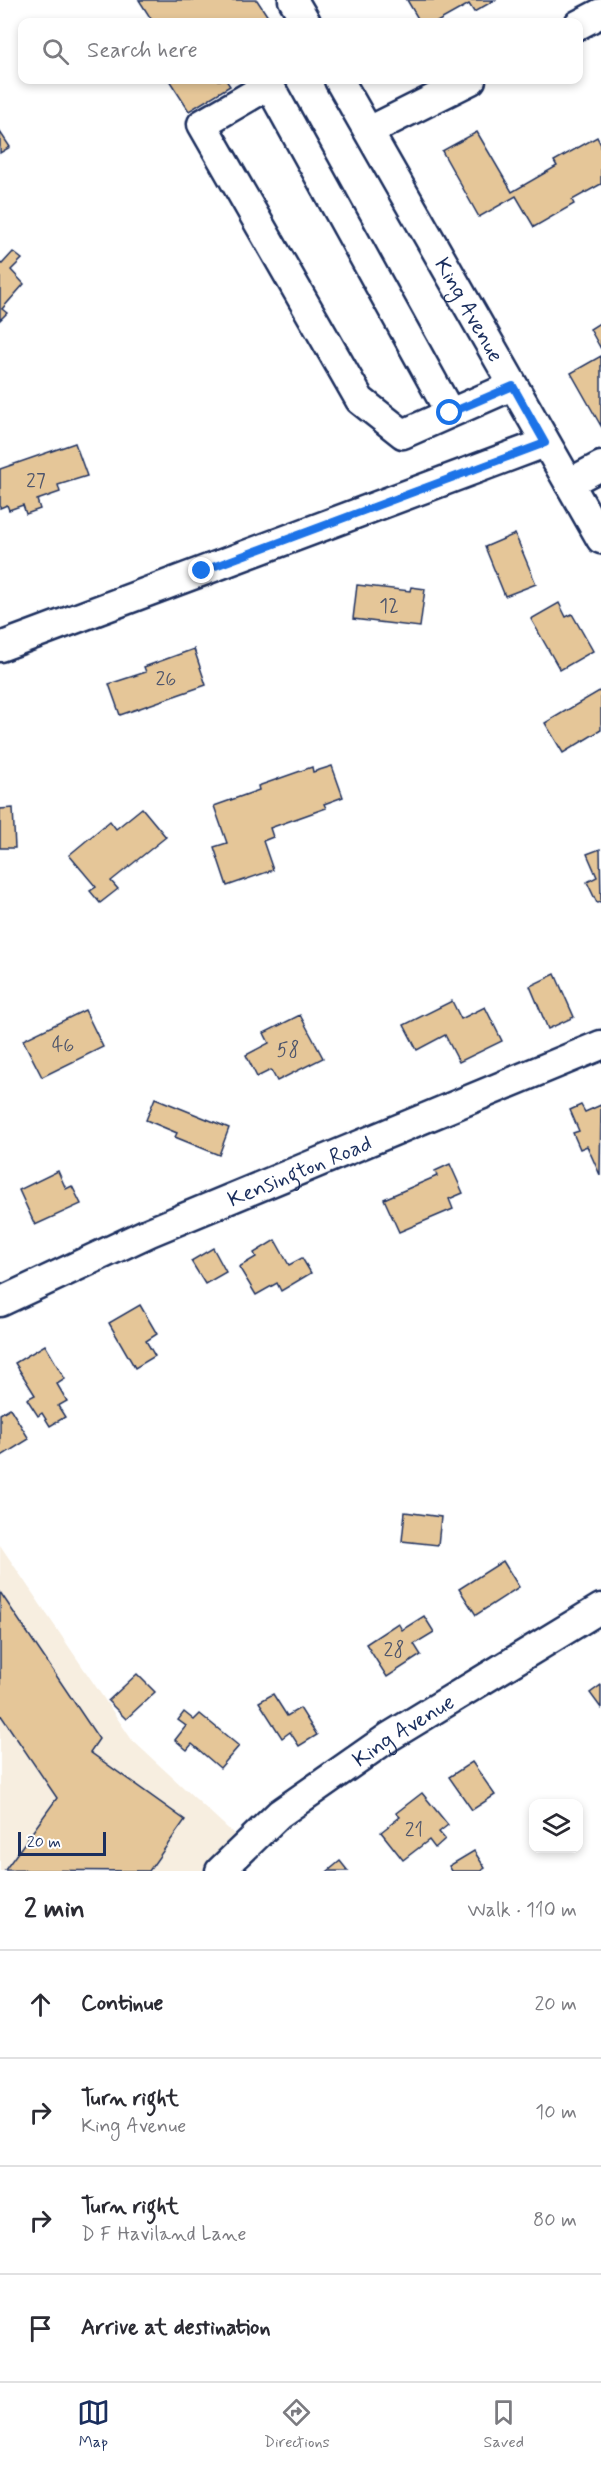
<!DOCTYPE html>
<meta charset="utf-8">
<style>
:root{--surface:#fff;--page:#f2f2f3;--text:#2b2b33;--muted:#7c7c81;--line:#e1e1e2;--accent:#1b2f5e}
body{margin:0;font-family:Mynerve,sans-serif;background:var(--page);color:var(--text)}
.controls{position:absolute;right:18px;bottom:18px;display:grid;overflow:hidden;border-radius:12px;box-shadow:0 3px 9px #0003}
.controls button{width:54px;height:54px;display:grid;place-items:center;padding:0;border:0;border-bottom:2px solid var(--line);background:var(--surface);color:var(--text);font:30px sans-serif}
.scale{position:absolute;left:18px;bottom:15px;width:88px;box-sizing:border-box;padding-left:6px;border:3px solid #1b2f5e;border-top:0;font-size:16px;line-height:21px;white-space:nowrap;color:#1b2f5e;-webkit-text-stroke:4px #fff;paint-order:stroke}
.stop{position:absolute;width:18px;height:18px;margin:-14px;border:4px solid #1a73e8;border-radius:50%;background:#fff}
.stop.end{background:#1a73e8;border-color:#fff;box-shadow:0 2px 6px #0008}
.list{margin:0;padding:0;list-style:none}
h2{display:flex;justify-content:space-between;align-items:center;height:78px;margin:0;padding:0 24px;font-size:26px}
h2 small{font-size:20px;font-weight:400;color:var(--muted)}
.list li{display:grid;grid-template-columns:39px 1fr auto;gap:18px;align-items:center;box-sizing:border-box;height:108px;padding:0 24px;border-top:2px solid var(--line)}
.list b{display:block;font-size:22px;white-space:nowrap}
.list p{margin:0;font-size:20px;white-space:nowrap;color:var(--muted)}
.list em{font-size:20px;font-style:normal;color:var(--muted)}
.icon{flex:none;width:33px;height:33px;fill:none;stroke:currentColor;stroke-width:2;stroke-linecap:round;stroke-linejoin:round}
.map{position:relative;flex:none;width:601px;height:1871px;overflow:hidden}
.search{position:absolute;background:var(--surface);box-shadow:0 3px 9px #0003;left:18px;right:18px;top:18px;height:66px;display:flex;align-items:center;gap:15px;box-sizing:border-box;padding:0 21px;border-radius:12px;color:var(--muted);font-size:22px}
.sheet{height:510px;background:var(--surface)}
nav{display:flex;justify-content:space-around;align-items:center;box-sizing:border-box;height:84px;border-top:2px solid var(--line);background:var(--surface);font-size:16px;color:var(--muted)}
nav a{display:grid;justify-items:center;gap:3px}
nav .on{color:var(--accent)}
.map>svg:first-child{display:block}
</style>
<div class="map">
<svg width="601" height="1871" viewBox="0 0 601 1871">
<rect width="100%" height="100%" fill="#fff"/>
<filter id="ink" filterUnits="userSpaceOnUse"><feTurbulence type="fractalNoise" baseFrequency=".0167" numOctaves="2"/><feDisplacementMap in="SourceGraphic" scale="12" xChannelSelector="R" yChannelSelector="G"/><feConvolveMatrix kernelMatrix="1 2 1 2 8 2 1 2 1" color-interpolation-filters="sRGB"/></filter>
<g filter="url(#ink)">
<path fill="#f7eee0" d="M0 1545 132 1740 235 1835 203 1871H0Z"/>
<g fill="#e5c698" stroke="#1b2f5e" stroke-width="1.5">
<path d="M139 0H257L270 20 265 22H153Z"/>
<path d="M407 0H495L474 12 469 4 437 22H420Z"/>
<path d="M169 80H226L230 86 189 111Z"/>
<path d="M0 132 10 147 0 153Z"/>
<path d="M477 132 512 192 557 166 554 161 597 137 601 145V184L572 200 574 204 534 227 516 196 479 217 442 151Z"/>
<path d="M13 252 22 259 11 270 24 284 2 309 7 313 0 320V263L2 264Z"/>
<path d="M601 322V349L590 329Z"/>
<path d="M601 356V426L571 373Z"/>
<path d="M75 443 87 476 58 485 60 492 37 500 40 509 26 514 23 505 9 510 7 505 0 508V469Z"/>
<path d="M515 534 536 584 505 596 485 547Z"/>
<path d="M357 585 410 591 411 587 425 589 420 627 353 619Z"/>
<path d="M559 603 566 617 572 614 593 651 560 670 531 619Z"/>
<path d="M194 649 206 685 120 715 109 684 146 672 144 667Z"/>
<path d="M601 690V730L563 753 545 723Z"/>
<path d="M332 766 343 797 324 804 326 808 270 828 273 837 263 841 273 870 227 886 214 847 227 843 214 806 259 790 258 786 312 767 313 772Z"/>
<path d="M13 808 15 848H0V809Z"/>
<path d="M142 808 166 837 111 881 118 889 100 903 90 891 96 887 69 855 110 821 116 829Z"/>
<path d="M600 849 601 901 597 903 587 882 597 877 587 854Z"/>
<path d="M555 974 574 1017 548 1029 530 986Z"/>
<path d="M452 1001 461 1019 485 1007 502 1041 459 1062 445 1035 417 1050 404 1025Z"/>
<path d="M85 1010 103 1047 42 1077 23 1040Z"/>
<path d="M300 1015 323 1058 277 1081 271 1070 257 1077 246 1055 269 1043 264 1033Z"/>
<path d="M155 1098 229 1128 219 1155 175 1137 177 1133 146 1120Z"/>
<path d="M581 1105 585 1112 601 1105 600 1175 587 1146 580 1149 573 1133 579 1131 570 1110Z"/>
<path d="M450 1164 463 1193 449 1199 453 1209 399 1232 384 1199 437 1176 435 1171Z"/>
<path d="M58 1171 66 1189 72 1186 81 1204 35 1225 19 1190Z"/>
<path d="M275 1240 289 1265 302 1258 311 1273 281 1291 277 1283 256 1295 239 1267 256 1257 254 1253Z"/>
<path d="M213 1248 226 1272 205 1284 191 1261Z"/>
<path d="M140 1305 157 1334 146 1341 155 1356 135 1368 109 1323Z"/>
<path d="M45 1345 65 1379 57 1384 67 1401 58 1406 65 1417 50 1426 42 1413 38 1416 27 1399 35 1395 15 1363Z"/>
<path d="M10 1408 29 1439 0 1457V1414Z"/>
<path d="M405 1512 441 1517 438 1545 402 1541Z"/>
<path d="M503 1561 519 1587 476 1615 459 1589Z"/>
<path d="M0 1592 99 1739 90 1752 185 1820 149 1871 5 1870 57 1798 0 1714Z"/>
<path d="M424 1616 434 1632 414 1644 421 1655 387 1677 366 1644 398 1623 402 1630Z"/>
<path d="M137 1674 155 1692 126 1719 108 1701Z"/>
<path d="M601 1685V1708L590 1693Z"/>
<path d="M273 1694 287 1716 300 1708 317 1735 299 1746 290 1732 282 1738 259 1702Z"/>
<path d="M184 1712 194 1720 200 1714 239 1746 220 1768 192 1744 187 1750 175 1740 186 1726 178 1720Z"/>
<path d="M472 1762 495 1795 472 1810 449 1777Z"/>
<path d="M422 1793 448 1825 439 1832 445 1839 435 1848 429 1840 403 1860 381 1832 400 1817 396 1813Z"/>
<path d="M474 1851 485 1868 481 1871H452L449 1866Z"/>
<path d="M340 1861 348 1871H328Z"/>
</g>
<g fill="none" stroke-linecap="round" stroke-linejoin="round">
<defs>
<g id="minor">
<path d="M293 0 306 22"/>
<path d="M578 25 601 13"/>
<path id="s1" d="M339 80 601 539"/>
<path d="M369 131 471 80"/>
<path d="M450 413 269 85 202 124 360 400 403 434 512 386"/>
<path d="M569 483 601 466"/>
<path d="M0 647 545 443"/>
<path id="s2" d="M0 1302 150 1232 601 1045"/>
<path id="s3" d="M220 1871 279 1814 389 1737 601 1608"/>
</g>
</defs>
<use href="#minor" stroke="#1b2f5e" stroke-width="33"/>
<use href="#minor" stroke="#fff" stroke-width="28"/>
</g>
</g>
<g fill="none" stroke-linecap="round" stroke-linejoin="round" filter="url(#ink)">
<path stroke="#1a73e8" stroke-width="8" d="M202 571 545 443 513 386 450 413"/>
</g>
<g text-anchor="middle" stroke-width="5" stroke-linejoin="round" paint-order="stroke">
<g font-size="20" fill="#4e556c">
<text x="36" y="487">27</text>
<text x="389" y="612">12</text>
<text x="166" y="685">26</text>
<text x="63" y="1051">46</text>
<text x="288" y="1056">58</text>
<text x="394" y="1656">28</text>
<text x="414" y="1836">21</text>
</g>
<g font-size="22" fill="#1b2f5e" stroke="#fff">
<text dy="8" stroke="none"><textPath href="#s1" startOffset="264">King Avenue</textPath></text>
<text dy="8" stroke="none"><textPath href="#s2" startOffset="327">Kensington Road</textPath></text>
<text dy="8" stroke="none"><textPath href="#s3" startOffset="232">King Avenue</textPath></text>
</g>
</g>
</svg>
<div class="controls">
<button><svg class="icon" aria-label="layers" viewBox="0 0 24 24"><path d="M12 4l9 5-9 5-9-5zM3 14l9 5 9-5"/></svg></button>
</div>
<div class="scale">20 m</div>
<div class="stop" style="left:450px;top:413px"></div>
<div class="stop end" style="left:202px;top:571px"></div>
<div class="search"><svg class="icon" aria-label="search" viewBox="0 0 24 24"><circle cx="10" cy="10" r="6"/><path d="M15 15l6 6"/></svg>Search here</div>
</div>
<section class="sheet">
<h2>2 min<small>Walk · 110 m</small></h2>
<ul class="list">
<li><svg class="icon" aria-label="ahead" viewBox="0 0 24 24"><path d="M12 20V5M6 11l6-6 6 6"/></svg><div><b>Continue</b></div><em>20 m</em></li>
<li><svg class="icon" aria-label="right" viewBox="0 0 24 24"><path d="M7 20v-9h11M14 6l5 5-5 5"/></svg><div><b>Turn right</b><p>King Avenue</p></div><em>10 m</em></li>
<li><svg class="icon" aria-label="right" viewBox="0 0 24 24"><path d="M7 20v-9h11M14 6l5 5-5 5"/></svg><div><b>Turn right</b><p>D F Haviland Lane</p></div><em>80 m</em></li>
<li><svg class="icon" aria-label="arrive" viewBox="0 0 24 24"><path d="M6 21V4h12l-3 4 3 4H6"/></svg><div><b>Arrive at destination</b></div></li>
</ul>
</section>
<nav>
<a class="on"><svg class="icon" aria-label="map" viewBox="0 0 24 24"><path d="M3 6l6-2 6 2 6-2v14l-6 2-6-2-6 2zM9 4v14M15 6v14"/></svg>Map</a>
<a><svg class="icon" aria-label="directions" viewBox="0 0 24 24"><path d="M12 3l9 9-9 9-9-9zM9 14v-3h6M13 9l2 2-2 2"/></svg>Directions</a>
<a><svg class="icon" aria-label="saved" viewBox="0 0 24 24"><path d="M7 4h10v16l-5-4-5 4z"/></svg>Saved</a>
</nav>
